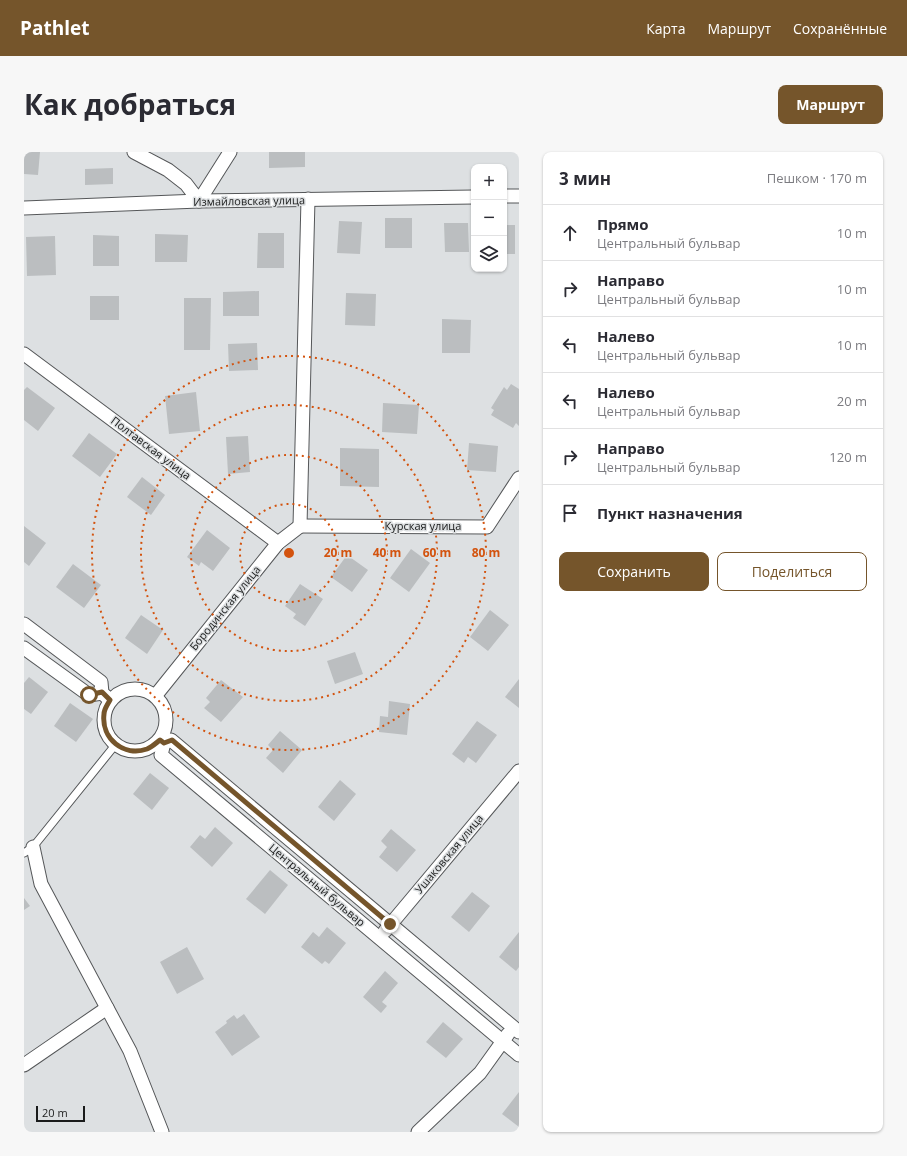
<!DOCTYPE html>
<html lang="ru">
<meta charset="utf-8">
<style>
:root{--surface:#fff;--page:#f7f7f7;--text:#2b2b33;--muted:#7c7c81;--line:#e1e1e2;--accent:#75552b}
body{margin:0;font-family:"Open Sans",sans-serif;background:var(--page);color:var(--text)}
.controls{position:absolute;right:12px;top:12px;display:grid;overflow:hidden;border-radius:8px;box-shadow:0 1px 3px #0004}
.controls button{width:36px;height:36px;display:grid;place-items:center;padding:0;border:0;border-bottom:1px solid var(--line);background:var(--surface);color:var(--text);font:20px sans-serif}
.scale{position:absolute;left:12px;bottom:10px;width:49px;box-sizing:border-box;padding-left:4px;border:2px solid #1a1b1b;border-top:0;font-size:11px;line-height:14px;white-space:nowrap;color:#1a1b1b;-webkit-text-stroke:3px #dde0e2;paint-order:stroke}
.stop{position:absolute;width:12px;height:12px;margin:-9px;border:3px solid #75552b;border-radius:50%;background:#fff}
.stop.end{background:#75552b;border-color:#fff;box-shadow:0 1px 4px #0008}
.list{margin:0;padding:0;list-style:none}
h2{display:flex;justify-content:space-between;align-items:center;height:52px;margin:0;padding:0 16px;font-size:17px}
h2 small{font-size:13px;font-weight:400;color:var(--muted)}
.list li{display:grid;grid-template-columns:26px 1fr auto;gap:12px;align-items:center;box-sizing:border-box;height:56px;padding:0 16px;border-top:1px solid var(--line)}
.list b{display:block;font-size:15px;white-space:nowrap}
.list p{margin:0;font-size:13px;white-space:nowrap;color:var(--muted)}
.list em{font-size:13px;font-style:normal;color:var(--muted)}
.actions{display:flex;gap:8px;padding:12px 16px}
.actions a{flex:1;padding:9px 0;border:1px solid var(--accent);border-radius:8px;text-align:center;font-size:14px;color:var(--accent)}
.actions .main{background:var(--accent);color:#fff}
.icon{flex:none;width:22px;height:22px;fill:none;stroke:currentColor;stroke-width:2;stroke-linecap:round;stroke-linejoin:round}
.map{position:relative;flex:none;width:495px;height:980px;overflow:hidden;border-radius:8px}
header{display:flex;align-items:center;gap:24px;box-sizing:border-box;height:56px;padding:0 20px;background:var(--accent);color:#fff}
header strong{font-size:19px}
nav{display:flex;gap:22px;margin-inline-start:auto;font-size:14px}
.intro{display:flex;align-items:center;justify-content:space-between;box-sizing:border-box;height:96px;padding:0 24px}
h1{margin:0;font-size:28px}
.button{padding:10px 18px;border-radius:8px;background:var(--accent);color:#fff;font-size:14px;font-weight:700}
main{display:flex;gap:24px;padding:0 24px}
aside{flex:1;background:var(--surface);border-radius:8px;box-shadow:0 1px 3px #0004}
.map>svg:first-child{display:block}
</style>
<header>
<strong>Pathlet</strong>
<nav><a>Карта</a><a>Маршрут</a><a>Сохранённые</a></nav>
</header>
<div class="intro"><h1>Как добраться</h1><a class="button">Маршрут</a></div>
<main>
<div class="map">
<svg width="495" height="980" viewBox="0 0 495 980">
<rect width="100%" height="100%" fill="#dde0e2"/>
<g fill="#bbbec0">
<path d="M0 0H16L14 23 0 22Z"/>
<path d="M245 0H281V15L245 16Z"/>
<path d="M89 16V32L61 33V17Z"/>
<rect x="361" y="66" width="27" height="30"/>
<path d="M315 69 338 70 336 102 313 101Z"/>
<path d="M420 71H444L445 100H421Z"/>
<rect x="480" y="73" width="11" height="29"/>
<path d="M234 81H260V116H233Z"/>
<path d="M131 82 164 83 163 110H131Z"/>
<path d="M69 83 95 84V114H69Z"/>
<path d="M31 84 32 123 3 124 2 85Z"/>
<path d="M235 139V164H199V140Z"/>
<path d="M322 141 352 142 351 174 321 173Z"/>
<rect x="66" y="144" width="29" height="24"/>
<path d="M160 146H187L186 198H160Z"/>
<path d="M418 167 447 168 446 201H418Z"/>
<path d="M233 191 234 218 205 219 204 192Z"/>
<path d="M487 232 495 237V274L492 271 489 276 467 263 470 258 467 256 480 235 483 238Z"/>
<path d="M3 235 31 256 14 279 0 268V238Z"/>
<path d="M172 240 176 279 145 282 141 244Z"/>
<path d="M359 251 395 253 393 282 358 280Z"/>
<path d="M65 281 93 302 76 325 48 304Z"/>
<path d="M224 284 226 320 204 322 202 285Z"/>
<path d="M445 291 474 294 472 320 443 318Z"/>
<path d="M316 296 355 297V335L316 334Z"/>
<path d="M118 325 141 343 127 363 103 345Z"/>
<path d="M0 374 22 391 5 414 0 410Z"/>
<path d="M183 378 206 396 189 419 177 410 175 414 163 405Z"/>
<path d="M387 397 406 411 385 440 366 426Z"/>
<path d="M323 403 344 418 328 440 307 425Z"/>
<path d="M49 412 77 433 60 456 32 435Z"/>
<path d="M276 432 299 447 281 474 269 466 272 462 261 454Z"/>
<path d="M466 458 485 473 464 499 446 485Z"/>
<path d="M117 463 139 478 123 502 101 486Z"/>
<path d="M331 500 339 522 311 532 303 509Z"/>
<path d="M5 525 24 540 7 562 0 557V531Z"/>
<path d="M495 527V556L481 545Z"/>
<path d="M197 528 219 545 197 570 180 556 186 550 182 546Z"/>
<path d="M365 549 386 552 383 583 355 580 356 564 364 565Z"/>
<path d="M46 551 69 567 52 590 30 574Z"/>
<path d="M453 569 473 583 452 611 444 605 440 611 428 602Z"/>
<path d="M256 579 278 598 259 621 242 606 249 598 244 593Z"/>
<path d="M126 621 145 636 128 658 109 642Z"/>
<path d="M316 628 332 642 310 669 294 655Z"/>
<path d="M191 675 209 691 188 715 166 695 176 683 181 687Z"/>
<path d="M367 677 392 698 373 720 355 705 363 695 357 689Z"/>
<path d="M246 718 264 733 241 762 222 747Z"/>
<path d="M448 740 466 754 445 780 427 765Z"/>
<path d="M0 746 6 754 0 758Z"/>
<path d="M303 775 322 791 305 812 301 809 298 812 277 795 289 780 295 785Z"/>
<path d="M495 780V815L492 819 475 805Z"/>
<path d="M163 795 180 827 153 842 136 810Z"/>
<path d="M361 819 374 831 358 850 363 854 357 861 339 845Z"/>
<path d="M220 862 236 885 208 904 191 880 203 871 202 869 210 863 213 867Z"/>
<path d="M419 870 439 887 422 906 402 890Z"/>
<path d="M495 940V975L478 962Z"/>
</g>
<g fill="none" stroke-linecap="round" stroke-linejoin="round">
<defs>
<path id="service" d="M0 701 9 695 92 592"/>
<g id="minor">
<path d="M110 0 144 18 162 32 175 49 206 0"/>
<path d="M480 44H495"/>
<path d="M0 56 175 49 450 45"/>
<path d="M0 202 254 391"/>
<path d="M276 374 284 47"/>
<path d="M276 374 463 375 495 326"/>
<path d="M0 472 77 530 78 541 86 548"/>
<path d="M0 496 65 543 78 541"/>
<circle cx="111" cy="568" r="31"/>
<path d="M132 543 254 391 276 374"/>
<path d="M140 591 137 603 495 903"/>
<path d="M140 591 147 588 495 880"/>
<path d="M9 695 17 732 106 899 138 980"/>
<path d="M361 779 495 619"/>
<path d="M0 913 83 856"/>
<path d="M394 980 456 921 484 882"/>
</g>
</defs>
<use href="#service" stroke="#555759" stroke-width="9"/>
<use href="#minor" stroke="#555759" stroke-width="15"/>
<use href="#service" stroke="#fff" stroke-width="7"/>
<use href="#minor" stroke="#fff" stroke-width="13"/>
</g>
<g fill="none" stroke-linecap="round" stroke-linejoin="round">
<path stroke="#75552b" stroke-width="5" d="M65 543 78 540 86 548C84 552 80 557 80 562 77 587 100 605 123 597 128 595 132 591 136 588L140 591 148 588 366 772"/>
</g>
<g fill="none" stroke="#d3530e" stroke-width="2" stroke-dasharray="2 4">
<circle cx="265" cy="401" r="49"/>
<circle cx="265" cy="401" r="98"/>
<circle cx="265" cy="401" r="148"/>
<circle cx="265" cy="401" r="197"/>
</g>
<g text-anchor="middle" stroke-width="3" stroke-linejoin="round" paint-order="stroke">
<g font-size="11" fill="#1a1b1b" stroke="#dde0e2">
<text transform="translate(225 49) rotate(-1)" y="4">Измайловская улица</text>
<text transform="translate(127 296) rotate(37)" y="4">Полтавская улица</text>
<text x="399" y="378">Курская улица</text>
<text transform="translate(201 456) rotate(-51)" y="4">Бородинская улица</text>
<text transform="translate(425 702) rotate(-50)" y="4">Ушаковская улица</text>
<text transform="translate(293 733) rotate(40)" y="4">Центральный бульвар</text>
</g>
</g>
<circle cx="265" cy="401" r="6" fill="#d3530e" stroke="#dde0e2" stroke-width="2"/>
<g font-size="12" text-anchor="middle" font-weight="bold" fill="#d3530e" stroke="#dde0e2" stroke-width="3" stroke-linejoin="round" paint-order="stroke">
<text x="314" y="405">20 m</text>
<text x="363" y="405">40 m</text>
<text x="413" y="405">60 m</text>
<text x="462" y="405">80 m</text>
</g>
</svg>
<div class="controls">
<button>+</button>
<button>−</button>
<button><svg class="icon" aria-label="layers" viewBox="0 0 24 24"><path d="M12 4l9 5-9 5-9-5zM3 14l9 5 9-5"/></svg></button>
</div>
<div class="scale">20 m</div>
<div class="stop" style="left:65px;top:543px"></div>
<div class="stop end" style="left:366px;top:772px"></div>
</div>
<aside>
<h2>3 мин<small>Пешком · 170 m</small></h2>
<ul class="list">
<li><svg class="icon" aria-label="ahead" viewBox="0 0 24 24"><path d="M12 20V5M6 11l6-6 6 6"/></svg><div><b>Прямо</b><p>Центральный бульвар</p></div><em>10 m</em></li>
<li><svg class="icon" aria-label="right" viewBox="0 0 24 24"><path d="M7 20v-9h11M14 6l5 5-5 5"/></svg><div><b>Направо</b><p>Центральный бульвар</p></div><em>10 m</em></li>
<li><svg class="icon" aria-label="left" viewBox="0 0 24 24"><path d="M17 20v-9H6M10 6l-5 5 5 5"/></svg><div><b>Налево</b><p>Центральный бульвар</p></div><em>10 m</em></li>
<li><svg class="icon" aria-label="left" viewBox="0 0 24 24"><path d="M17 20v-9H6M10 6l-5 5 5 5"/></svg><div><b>Налево</b><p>Центральный бульвар</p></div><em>20 m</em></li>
<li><svg class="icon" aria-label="right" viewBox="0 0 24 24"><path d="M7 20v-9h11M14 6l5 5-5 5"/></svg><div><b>Направо</b><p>Центральный бульвар</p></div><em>120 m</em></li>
<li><svg class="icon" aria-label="arrive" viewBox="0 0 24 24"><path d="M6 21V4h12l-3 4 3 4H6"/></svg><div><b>Пункт назначения</b></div></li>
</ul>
<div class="actions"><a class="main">Сохранить</a><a>Поделиться</a></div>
</aside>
</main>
